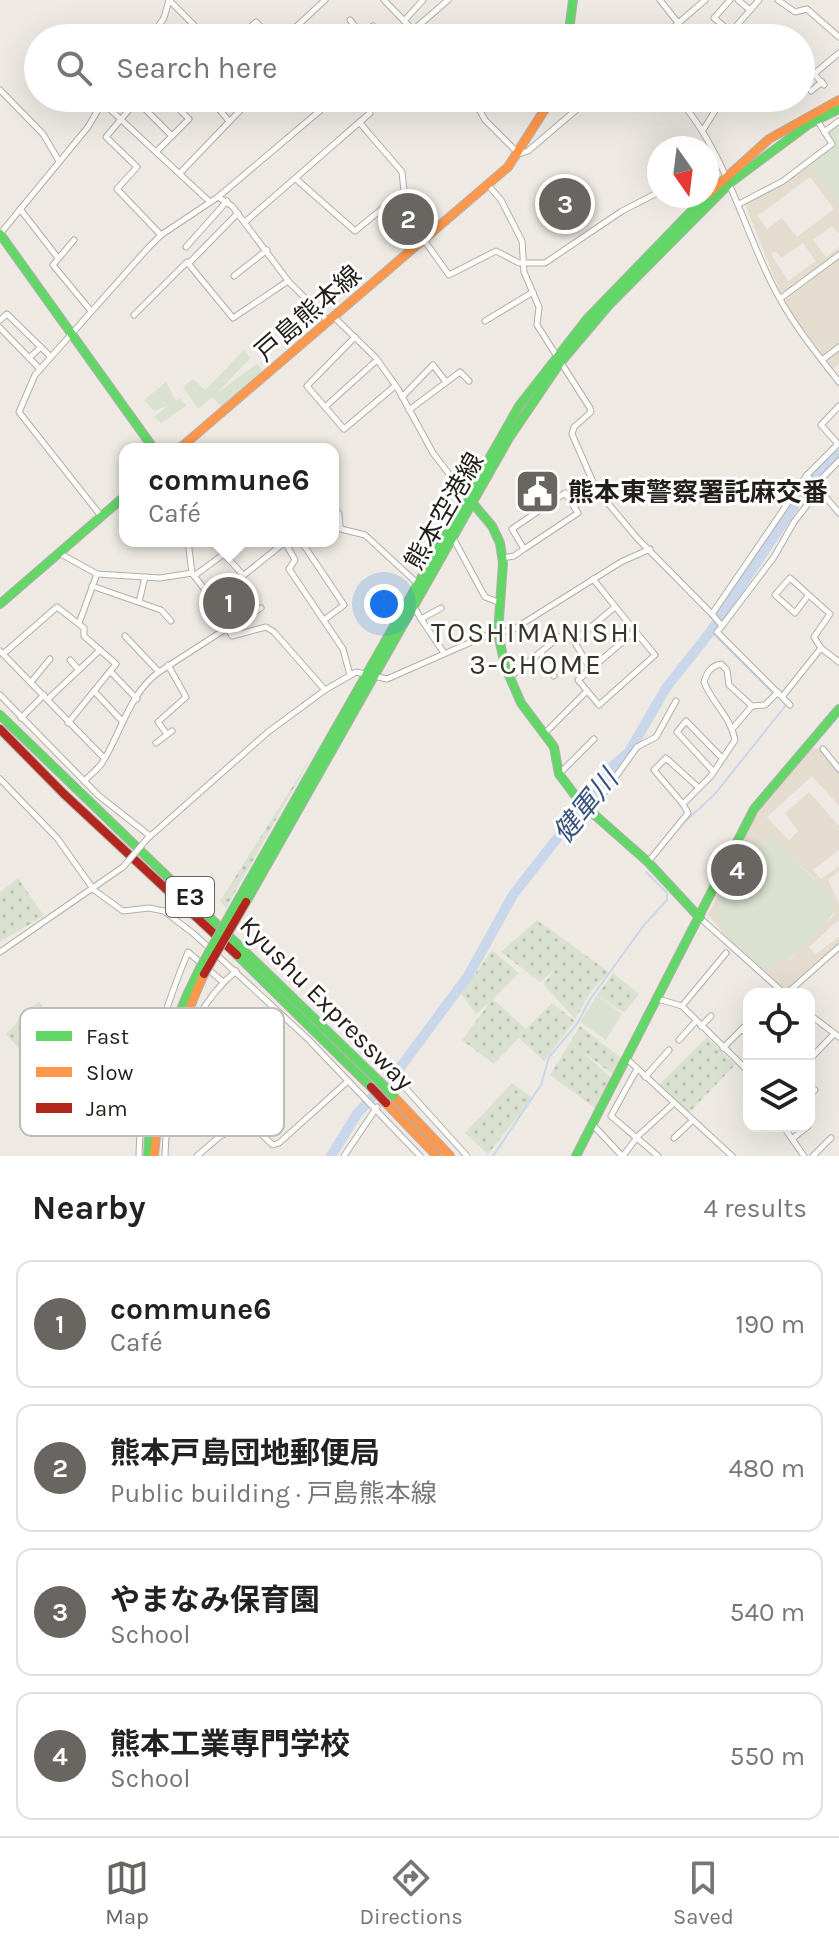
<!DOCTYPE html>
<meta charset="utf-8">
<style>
:root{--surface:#fff;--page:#f6f6f6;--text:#222;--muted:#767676;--line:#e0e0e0;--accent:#696661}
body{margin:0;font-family:Karla,"Noto Sans JP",sans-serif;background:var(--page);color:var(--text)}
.controls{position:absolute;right:24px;bottom:24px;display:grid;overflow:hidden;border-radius:16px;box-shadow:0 8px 32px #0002}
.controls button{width:72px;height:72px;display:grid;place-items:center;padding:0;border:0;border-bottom:2px solid var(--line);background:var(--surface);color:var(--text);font:40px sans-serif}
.compass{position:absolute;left:647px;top:136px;width:72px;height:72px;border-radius:50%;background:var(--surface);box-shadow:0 8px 32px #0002;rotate:166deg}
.you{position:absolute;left:384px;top:604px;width:28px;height:28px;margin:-20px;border:6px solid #fff;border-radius:50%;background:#1a73e8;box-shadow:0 0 0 12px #1a73e833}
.badge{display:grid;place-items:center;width:52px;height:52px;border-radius:50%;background:var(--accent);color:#fff;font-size:26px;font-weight:700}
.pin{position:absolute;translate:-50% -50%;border:4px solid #fff;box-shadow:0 2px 8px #0006}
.popup{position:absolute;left:119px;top:443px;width:220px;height:104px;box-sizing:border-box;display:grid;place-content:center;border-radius:16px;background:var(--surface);filter:drop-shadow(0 2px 6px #0005);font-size:26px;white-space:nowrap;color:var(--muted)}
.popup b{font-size:30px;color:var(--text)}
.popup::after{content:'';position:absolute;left:50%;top:100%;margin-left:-16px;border:16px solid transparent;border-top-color:var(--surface)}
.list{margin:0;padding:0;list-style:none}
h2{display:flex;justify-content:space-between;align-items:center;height:104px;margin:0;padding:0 32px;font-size:34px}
h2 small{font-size:26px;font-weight:400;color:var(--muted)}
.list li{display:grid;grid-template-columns:52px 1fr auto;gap:24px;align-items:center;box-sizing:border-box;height:128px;margin:0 16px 16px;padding:0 16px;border:2px solid var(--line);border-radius:16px}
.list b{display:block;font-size:30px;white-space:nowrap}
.list p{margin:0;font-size:26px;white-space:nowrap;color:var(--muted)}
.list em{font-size:26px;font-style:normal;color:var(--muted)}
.icon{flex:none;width:44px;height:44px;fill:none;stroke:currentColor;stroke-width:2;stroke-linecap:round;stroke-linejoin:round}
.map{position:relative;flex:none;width:839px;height:1156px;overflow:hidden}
.search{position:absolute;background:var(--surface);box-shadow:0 8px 32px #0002;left:24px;right:24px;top:24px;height:88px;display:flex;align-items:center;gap:20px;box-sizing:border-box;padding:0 28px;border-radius:44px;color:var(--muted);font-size:30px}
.sheet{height:680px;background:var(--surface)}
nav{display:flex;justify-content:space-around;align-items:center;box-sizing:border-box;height:112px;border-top:2px solid var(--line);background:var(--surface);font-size:22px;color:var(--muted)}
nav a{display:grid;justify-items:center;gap:4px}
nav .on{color:var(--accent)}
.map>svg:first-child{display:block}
</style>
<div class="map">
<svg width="839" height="1156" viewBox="0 0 839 1156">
<defs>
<pattern id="grass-dots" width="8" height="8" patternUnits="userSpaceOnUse" patternTransform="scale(2)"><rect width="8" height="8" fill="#dae1d0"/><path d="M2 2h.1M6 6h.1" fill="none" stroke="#bbc1b2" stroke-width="1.8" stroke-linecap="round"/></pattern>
</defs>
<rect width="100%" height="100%" fill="#eeeae3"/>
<g fill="#e4dccf" fill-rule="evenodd">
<path d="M839 126V234L832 226 813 240 826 257 839 247V251L781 294 745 204 836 146 828 133ZM810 177 834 209 797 237 782 218 767 229 758 216ZM803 243 816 261 788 281 771 254 776 251 781 258Z"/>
<path d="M839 259V363L833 369 804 335 785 300Z"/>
<path d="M809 748 823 749 839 769V806L812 776 767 817 789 841 798 831 785 813 809 792 839 826V850L813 870 821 879 839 866V871L828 880 839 904V920L809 947 816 954 839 937V943L787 991 734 945 708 915 757 811ZM771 838 815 879 835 914 790 960 718 905Z"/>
</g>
<g fill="url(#grass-dots)">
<path d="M315 751 226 908 220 901Z"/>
<path d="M18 878 44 916 0 942V892Z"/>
<path d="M537 920 609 972 592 990 575 1019 543 984 555 970 540 982 501 952Z"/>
<path d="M492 950 519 973 493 999 526 1029 552 1003 575 1021 544 1061 519 1038 494 1064 462 1040 490 1002 476 1014 461 994Z"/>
<path d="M613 973 639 994 624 1013 597 995Z"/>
<path d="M39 1001 77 1056 46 1079 6 1034Z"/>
<path d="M580 1026 621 1058 614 1075 583 1052 612 1079 595 1108 550 1075Z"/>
<path d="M707 1037 735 1065 688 1114 657 1087Z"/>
<path d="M512 1083 533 1098 488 1154 465 1133Z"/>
</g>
<g fill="#dae1d0">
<path d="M839 126V206L809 165 836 145 828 133Z"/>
<path d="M244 350 250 358 217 393 257 364 264 372 225 411 212 397 198 409 183 387 193 379 205 390Z"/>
<path d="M166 382 176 401 181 398 186 406 161 423 154 417 169 405 154 411 144 400Z"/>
<path d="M771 837 829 894 836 909 821 931 789 960 782 957 765 972C745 957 715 933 718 905Z"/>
<path d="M597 995 622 1014 606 1040 580 1022Z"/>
</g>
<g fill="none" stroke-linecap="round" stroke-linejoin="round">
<g stroke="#cad6e9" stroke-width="2">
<path d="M711 631 771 691"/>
<path d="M679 827 714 795 786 705"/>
<path d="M493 1156 541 1085 549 1057 577 1024 589 1001 644 925 667 900V893L646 872"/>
</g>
<path stroke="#cad6e9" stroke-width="10" d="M331 1156 357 1114 402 1065 468 976 513 895 615 764 629 752 666 688 711 631 813 478 839 455"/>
<defs>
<g id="street">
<path d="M169 0 207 38"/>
<path d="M384 0 413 30"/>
<path d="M660 0 679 24 680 38"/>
<path d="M730 0 714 18 731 32 759 0"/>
<path d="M738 0 750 10"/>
<path d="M778 0 795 12 807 9 839 37"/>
<path d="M350 20 362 35"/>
<path d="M404 21 423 0"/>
<path d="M419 26 428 38"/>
<path d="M150 38 164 18 169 0"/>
<path d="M238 38 256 22 271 38"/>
<path d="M278 38 297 26"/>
<path d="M310 38 297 26 325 0"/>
<path d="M358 38 373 26"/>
<path d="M404 38 448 0"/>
<path d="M661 38 705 0"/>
<path d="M824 85 814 74 839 53"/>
<path d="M0 90 43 134 59 161"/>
<path d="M811 91 822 82"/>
<path d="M139 98 106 137 137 167 117 189 161 235"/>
<path d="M210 98 228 120"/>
<path d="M473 98 485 120 519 154 528 151 590 98"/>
<path d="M678 98C724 151 740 218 770 280 788 318 813 349 839 382"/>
<path d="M137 101 172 136"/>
<path d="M102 102 210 202"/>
<path d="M360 123 402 172 404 191 436 229"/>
<path d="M703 130 723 98"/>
<path d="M824 132 839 121"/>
<path d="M157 151 189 119 168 98"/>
<path d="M707 168 719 162"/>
<path d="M180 173 252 98"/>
<path d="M296 179 355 231 404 191"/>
<path d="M488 185 501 200 522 241 524 272 539 307 537 325 590 408 591 412 574 427 572 434 596 489 637 538 712 614 722 626 717 632 790 705"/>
<path d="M218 197 232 206 289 282 328 321"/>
<path d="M391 202 422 240"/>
<path d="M739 204 783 181 832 144 817 120"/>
<path d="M20 209 58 258"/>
<path d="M245 222 370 113 362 98"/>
<path d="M0 234 88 127 105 98"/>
<path d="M74 240 53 265 91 311"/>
<path d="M424 240 449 275 496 251 519 263H545L622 211 659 192"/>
<path d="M186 247 227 201"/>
<path d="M189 263 238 213"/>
<path d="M234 276 267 250"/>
<path d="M781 298 839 255"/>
<path d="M134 315 187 262 233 318 288 281"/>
<path d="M334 317 376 358 398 389 433 453 465 495"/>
<path d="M0 320 7 314 51 357"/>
<path d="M485 321 533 292"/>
<path d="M0 328 40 369"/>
<path d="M355 337 307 386 344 429 395 386"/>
<path d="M29 358 41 347"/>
<path d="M822 360 839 347"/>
<path d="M402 397 433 365 446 382"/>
<path d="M325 407 377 360"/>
<path d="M409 410 460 372 469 381"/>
<path d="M807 475 839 513"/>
<path d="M817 483 839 461"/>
<path d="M574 506 596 489"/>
<path d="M333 507 339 514 340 527"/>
<path d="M101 516 19 412 35 375 147 249 161 235 218 197 335 98"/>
<path d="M333 527 365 535 417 583"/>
<path d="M453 538 485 597 498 602"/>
<path d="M188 541 192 573 231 624 227 628 232 636 266 627 274 632 325 690"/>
<path d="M301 541 344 605 324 620"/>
<path d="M59 553 97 574 160 578 192 573"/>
<path d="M502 558 514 556 524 549 512 529 565 493 578 513 524 549"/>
<path d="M194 576 224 554 243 575"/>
<path d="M593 579C614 605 634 630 655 655L599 705 578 680 635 631"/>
<path d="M92 586 161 610 171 621"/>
<path d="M807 597 795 613 775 595 790 578 830 614 814 637 821 648 839 662"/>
<path d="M213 600 285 542 295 560 289 569 343 649 350 675"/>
<path d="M139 602 145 577"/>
<path d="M413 605 421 619 441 608"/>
<path d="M712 614 807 475 838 444 821 425 839 406"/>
<path d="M421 619 444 653"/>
<path d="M79 623 97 574"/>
<path d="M231 624 261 608"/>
<path d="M722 626 774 557 794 522 820 488"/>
<path d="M125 636 159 672 227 628"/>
<path d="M0 651 104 758"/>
<path d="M541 652 554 676"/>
<path d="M3 654 57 607 84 628V636L116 664 68 723"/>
<path d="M70 660 79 670"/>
<path d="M591 670 574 641 615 607"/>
<path d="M110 671 137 699"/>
<path d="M510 677 559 637"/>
<path d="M31 682 50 659"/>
<path d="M94 691 123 722"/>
<path d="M0 695 98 795 150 836"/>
<path d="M782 697 821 648"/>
<path d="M48 699 100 650"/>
<path d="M21 718 44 695"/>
<path d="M733 728 752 706"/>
<path d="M546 732 587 691"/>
<path d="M167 734 158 722 186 697 168 665"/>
<path d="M156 743 172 731"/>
<path d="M823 749 839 769"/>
<path d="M712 770 677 732 686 721 722 758"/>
<path d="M559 774 594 739"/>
<path d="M0 779 57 838 94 890 123 911 149 908 164 911 194 934 308 1039 420 1156"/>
<path d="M84 781C89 776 97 770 102 763 120 735 130 692 159 672"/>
<path d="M683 804 654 770 666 758 699 788"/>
<path d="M591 811 637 747 656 737 676 701"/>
<path d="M147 839 268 732 325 690 356 672 387 679 485 636 514 629 621 562 650 549"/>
<path d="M648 862 688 813 683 804 711 776 735 740C731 717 712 703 704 682 707 672 711 666 721 664L727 670 729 685 752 706 765 705 778 692"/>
<path d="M700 918 785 994"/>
<path d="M0 952 123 867"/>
<path d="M786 994 839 947"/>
<path d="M658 999 682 1006 749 1072"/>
<path d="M682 1006 726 953"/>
<path d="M809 1014 839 1037"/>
<path d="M701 1026 711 1016"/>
<path d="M742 1029 749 1036"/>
<path d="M679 1040 696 1021"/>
<path d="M723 1048 747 1024"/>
<path d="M627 1059 732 1156"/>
<path d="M809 1060 834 1034"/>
<path d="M637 1069 611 1116 658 1156"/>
<path d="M645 1077 669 1050"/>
<path d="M389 1094 400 1082 467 1156"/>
<path d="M809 1095 815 1090"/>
<path d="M593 1125 622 1156"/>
<path d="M783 1126 804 1156"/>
<path d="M674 1138 692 1121"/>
<path d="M792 1139 808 1126"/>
<path d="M139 1156C140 1085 161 1018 188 952L223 982"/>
<path d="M165 1156C167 1091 183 1015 236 971"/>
<path d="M197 1156 219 1137 248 1122 273 1145 279 1143 348 1081"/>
<path d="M344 1156 377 1107"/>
<path d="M623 1156 638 1136 673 1104"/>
<path d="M813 1156 831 1138"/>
</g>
<g id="fast">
<path d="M568 38 573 0"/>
<path d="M0 234 154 449"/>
<path d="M470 500 492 526 500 543 503 563 498 633 505 666 521 703 554 747 559 774 580 802 648 862 700 918"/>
<path d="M0 604 125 496"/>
<path d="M0 715 378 1080"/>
<path d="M240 897 519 406 587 319 706 196"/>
<path d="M246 902 509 438 560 363 609 305 730 183 809 124 839 109"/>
<path d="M237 955 371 1087"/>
<path d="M148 1156C150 1089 169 1029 199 970"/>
<path d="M576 1156 754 809 839 709"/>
</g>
<g id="slow">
<path d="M707 195 769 139 839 100"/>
<path d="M179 449 508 167 552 98"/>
<path d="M393 1096 450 1156"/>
<path d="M386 1103 437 1156"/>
<path d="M154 1156C159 1091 177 1033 204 974"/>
</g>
<path id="jam" d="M0 729 64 794 237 955"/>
</defs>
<use href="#street" stroke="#b2afaa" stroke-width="7"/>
<use href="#fast" stroke="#b2afaa" stroke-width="10"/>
<use href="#slow" stroke="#b2afaa" stroke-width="10"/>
<use href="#jam" stroke="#b2afaa" stroke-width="10"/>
<use href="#street" stroke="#fcfcfb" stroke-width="5"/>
<use href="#fast" stroke="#63d668" stroke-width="8"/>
<use href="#slow" stroke="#ff974d" stroke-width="8"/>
<use href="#jam" stroke="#b3261e" stroke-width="8"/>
<defs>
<path id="street-bridge" d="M123 867 147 839"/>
<g id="fast-bridge">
<path d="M199 970 240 897"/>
<path d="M378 1080 393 1096"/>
</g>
<g id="jam-bridge">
<path d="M204 974 246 902"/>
<path d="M371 1087 386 1103"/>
</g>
</defs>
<use href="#street-bridge" stroke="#b2afaa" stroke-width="7" stroke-linecap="butt"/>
<use href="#fast-bridge" stroke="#b2afaa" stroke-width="10" stroke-linecap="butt"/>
<use href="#jam-bridge" stroke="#b2afaa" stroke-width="10" stroke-linecap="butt"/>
<use href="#street-bridge" stroke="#fcfcfb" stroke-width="5"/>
<use href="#fast-bridge" stroke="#63d668" stroke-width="8"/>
<use href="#jam-bridge" stroke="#b3261e" stroke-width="8"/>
</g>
<defs>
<symbol id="civic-square" viewBox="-11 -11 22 22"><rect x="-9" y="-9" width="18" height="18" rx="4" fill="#696661" stroke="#fff"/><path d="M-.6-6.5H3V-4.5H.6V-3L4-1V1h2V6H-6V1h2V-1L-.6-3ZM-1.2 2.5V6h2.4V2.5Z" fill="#fff"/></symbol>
</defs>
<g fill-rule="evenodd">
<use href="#civic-square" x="512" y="466" width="51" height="51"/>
</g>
<g text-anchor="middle" stroke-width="6" stroke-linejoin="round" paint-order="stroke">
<rect fill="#fff" stroke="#64625f" stroke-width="2" x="166" y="877" width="48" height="40" rx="6"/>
<g font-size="24" font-weight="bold" fill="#221f1b">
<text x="190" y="905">E3</text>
</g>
<g font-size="26" fill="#221f1b" stroke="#fff">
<text transform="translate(308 313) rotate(-41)" y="9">戸島熊本線</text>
<text transform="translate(444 511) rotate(-60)" y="9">熊本空港線</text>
<text transform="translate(327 1003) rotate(45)" y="9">Kyushu Expressway</text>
</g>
<g font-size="26" font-weight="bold" fill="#221f1b" stroke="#fff" text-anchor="start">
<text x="568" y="501">熊本東警察署託麻交番</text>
</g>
<g font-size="28" letter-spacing="2" fill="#39342a" stroke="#fff">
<text x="536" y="642">TOSHIMANISHI<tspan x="536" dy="32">3-CHOME</tspan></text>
</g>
<g font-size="28" font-style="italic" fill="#39557f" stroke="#fff">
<text transform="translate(585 806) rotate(-51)" y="10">健軍川</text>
</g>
</g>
<rect x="20" y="1008" width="264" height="128" rx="12" fill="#fff" stroke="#bdbcbb" stroke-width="2"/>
<rect x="36" y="1031" width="36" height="10" fill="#63d668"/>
<rect x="36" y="1067" width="36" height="10" fill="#ff974d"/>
<rect x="36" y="1103" width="36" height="10" fill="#b3261e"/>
<g font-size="22" fill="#221f1b">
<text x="86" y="1044">Fast</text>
<text x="86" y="1080">Slow</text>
<text x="86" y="1116">Jam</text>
</g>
</svg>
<div class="controls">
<button><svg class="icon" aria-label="locate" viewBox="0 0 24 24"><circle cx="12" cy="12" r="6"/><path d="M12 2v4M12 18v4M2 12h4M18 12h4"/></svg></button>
<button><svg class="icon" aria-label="layers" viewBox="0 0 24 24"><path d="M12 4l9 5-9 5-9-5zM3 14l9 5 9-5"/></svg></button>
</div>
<svg class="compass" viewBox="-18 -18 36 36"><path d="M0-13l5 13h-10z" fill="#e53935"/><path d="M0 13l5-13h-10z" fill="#767676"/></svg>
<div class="you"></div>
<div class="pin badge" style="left:229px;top:603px">1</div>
<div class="popup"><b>commune6</b>Café</div>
<div class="pin badge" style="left:408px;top:219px">2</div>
<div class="pin badge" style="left:565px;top:204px">3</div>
<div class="pin badge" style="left:737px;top:870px">4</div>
<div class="search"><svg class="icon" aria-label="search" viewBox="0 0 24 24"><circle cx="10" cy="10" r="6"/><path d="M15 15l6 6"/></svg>Search here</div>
</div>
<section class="sheet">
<h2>Nearby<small>4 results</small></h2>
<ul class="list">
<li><span class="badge">1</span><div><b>commune6</b><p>Café</p></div><em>190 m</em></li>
<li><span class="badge">2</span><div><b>熊本戸島団地郵便局</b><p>Public building · 戸島熊本線</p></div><em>480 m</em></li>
<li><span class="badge">3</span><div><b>やまなみ保育園</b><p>School</p></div><em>540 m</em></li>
<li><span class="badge">4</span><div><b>熊本工業専門学校</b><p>School</p></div><em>550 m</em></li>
</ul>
</section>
<nav>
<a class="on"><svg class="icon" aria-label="map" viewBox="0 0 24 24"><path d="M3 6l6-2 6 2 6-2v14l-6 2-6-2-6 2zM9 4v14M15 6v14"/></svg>Map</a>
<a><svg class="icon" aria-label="directions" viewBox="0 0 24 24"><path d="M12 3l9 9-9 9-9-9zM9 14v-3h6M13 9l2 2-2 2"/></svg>Directions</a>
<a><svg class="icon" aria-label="saved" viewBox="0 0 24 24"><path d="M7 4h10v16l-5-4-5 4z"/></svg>Saved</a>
</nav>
